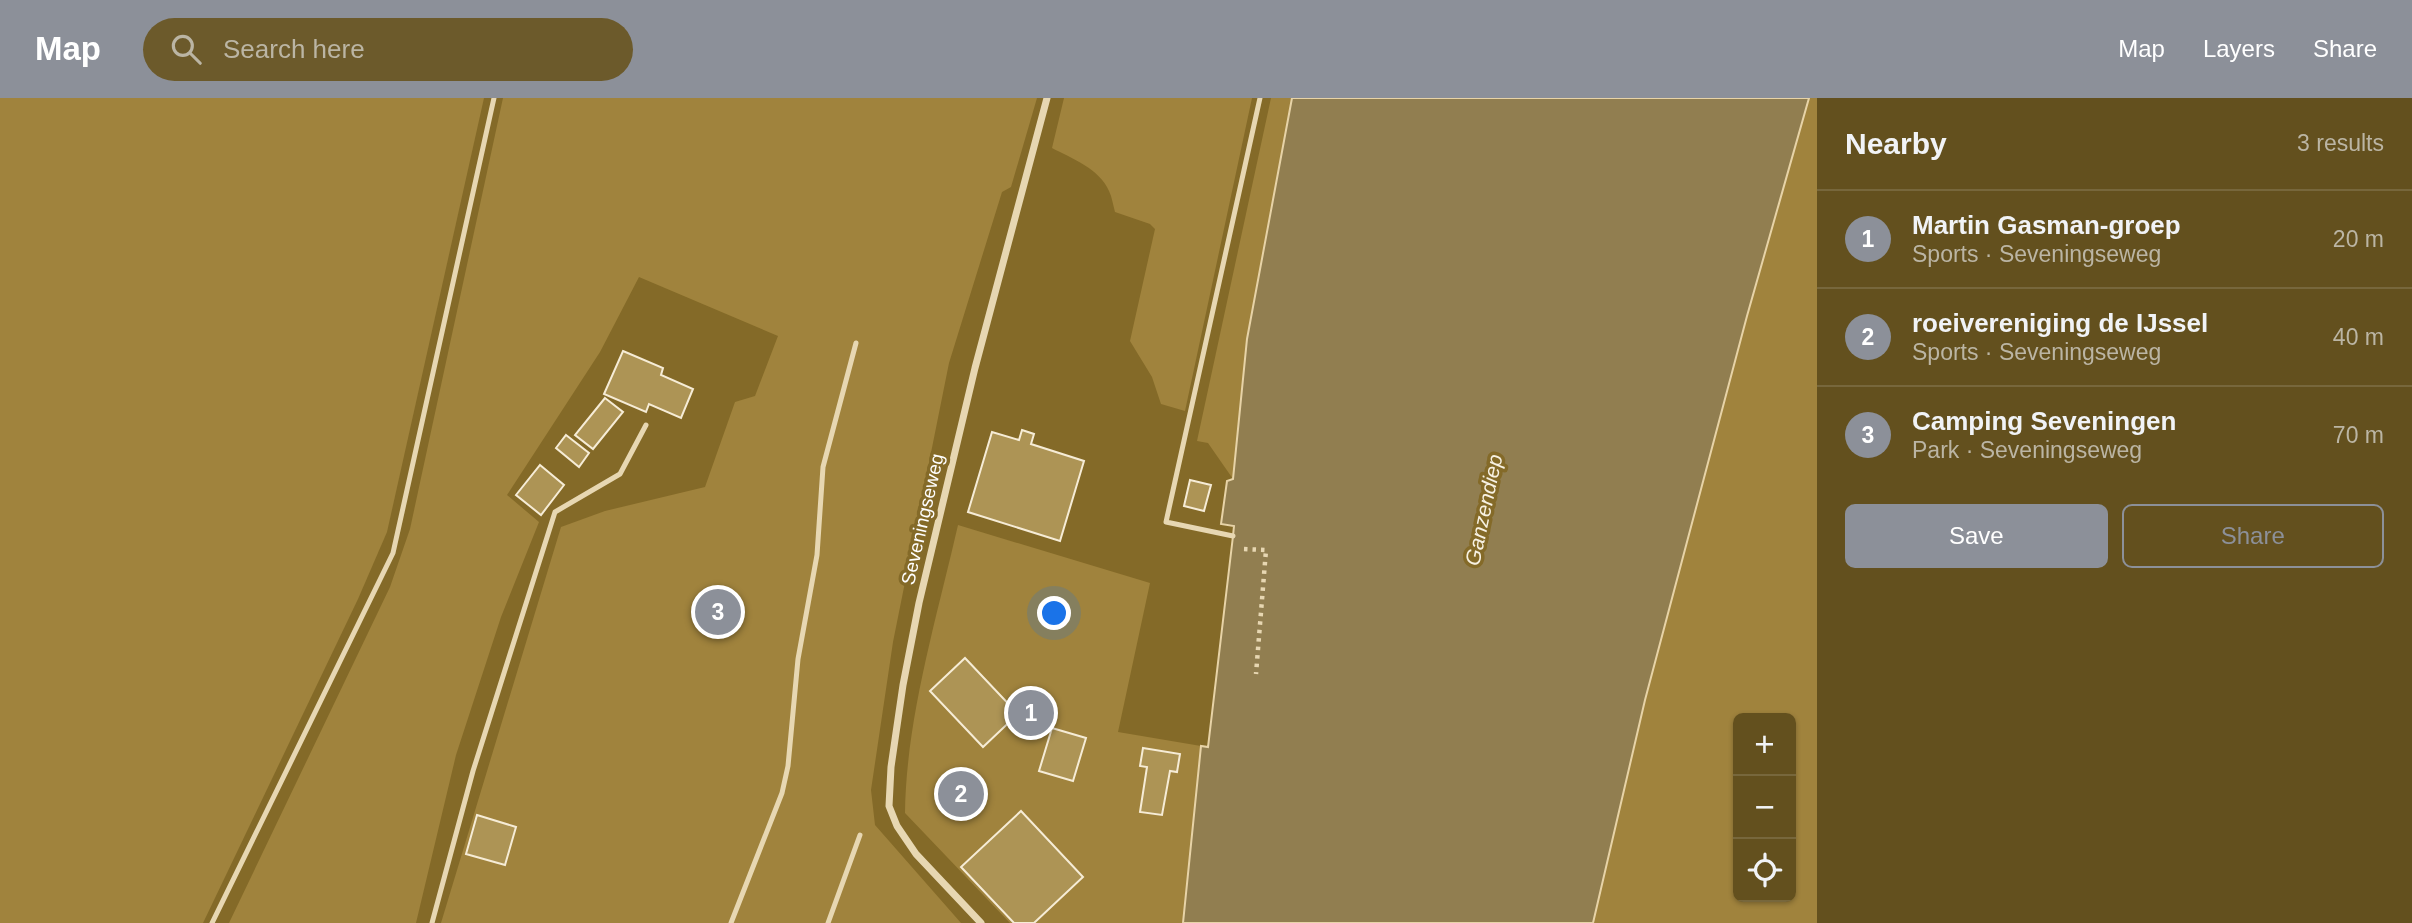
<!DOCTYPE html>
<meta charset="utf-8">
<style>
:root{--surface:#63501e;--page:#6c5a2b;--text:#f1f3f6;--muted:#bbb5a4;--line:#77673c;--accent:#8c9099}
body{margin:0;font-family:Helvetica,sans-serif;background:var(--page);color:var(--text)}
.controls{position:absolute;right:21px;bottom:21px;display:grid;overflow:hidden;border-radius:10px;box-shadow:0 2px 5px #0004}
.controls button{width:63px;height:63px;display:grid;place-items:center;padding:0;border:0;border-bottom:2px solid var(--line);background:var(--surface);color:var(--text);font:35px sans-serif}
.you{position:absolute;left:1055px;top:516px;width:24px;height:24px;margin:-18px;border:5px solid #fff;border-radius:50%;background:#1a73e8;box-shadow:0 0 0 10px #1a73e833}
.badge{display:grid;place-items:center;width:46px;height:46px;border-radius:50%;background:var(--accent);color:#fff;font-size:23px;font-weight:700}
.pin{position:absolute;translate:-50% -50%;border:4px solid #fff;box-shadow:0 2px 7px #0006}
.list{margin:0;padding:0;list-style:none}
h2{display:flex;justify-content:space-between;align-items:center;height:91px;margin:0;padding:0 28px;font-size:30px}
h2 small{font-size:23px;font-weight:400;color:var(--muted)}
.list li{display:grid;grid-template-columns:46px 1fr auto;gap:21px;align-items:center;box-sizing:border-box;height:98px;padding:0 28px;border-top:2px solid var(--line)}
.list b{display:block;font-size:26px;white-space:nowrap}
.list p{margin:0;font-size:23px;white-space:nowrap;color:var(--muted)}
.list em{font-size:23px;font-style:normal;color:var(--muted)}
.actions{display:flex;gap:14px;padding:21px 28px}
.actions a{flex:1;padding:16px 0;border:2px solid var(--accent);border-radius:10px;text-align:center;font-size:24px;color:var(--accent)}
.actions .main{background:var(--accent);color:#fff}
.icon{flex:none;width:38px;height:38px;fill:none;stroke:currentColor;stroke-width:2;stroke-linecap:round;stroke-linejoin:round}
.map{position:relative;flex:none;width:1817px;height:825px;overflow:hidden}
header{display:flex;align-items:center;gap:42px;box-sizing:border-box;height:98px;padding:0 35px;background:var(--accent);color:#fff}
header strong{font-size:33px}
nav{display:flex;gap:38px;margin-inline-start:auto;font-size:24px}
.search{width:490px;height:63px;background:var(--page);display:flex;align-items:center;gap:18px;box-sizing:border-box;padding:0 24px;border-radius:38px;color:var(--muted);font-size:26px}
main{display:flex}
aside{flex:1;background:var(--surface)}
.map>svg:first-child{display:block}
</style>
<header>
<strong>Map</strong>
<div class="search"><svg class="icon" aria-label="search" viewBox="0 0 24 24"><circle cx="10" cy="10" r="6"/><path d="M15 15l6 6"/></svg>Search here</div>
<nav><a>Map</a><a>Layers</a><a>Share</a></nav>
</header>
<main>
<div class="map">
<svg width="1817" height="825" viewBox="0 0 1817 825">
<rect width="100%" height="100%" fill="#846a28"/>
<g fill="#a0833d" fill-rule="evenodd">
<path d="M0 0H484L387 434 358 501 203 825H0Z"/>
<path d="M503 0H1037L1011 89 1002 94 949 265 893 544 871 692 875 727 961 825H441L561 429 605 413 705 389 735 304 755 298 778 238 639 179 600 254 507 397 539 424 501 519 456 657 416 825H229L390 489 410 431Z"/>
<path d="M1064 0H1252L1185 313 1161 306 1152 279 1130 243 1155 131 1150 126 1115 114C1113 107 1112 99 1109 93 1100 71 1071 60 1052 50Z"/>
<path d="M1271 0H1292L1247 241 1233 381 1208 345 1197 343Z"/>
<path d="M1809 0H1817V825H1593L1645 602 1747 218ZM1738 620H1791V799H1738Z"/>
<path d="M958 427 1150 485 1118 634 1201 648 1183 825H1010L905 715C906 621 937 519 958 427Z"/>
</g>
<path fill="#917e50" stroke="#e7d3a7" stroke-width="2" d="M1292 0H1809L1747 218 1645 602 1593 825H1183L1201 648 1208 649 1233 438 1234 428 1221 426 1227 383 1233 381 1247 241Z"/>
<g fill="#ad9455" stroke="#f6ecd6" stroke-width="2">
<path d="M623 253 663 270 661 277 693 291 681 320 649 306 646 314 604 296Z"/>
<path d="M605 300 623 314 593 351 575 337Z"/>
<path d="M1022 332 1034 336 1031 346 1084 363 1060 443 968 414 992 334 1019 342Z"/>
<path d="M566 337 589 355 579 369 556 350Z"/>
<path d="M540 367 564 387 541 417 516 397Z"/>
<path d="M1190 382 1211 387 1204 413 1184 408Z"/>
<path d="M965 560 1018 616 983 649 930 593Z"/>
<path d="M1052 630 1086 640 1073 683 1039 673Z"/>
<path d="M1143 650 1180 656 1177 674 1170 673 1162 717 1140 714 1147 669 1140 668Z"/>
<path d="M1021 713 1083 779 1034 825H1014L961 769Z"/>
<path d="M477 717 516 729 505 767 466 756Z"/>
</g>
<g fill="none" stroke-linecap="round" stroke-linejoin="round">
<path stroke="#e7d7b2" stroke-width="4.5" stroke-dasharray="3.5 5" stroke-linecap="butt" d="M1244 451 1266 452 1256 576"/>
<g stroke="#e7d7b2" stroke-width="5">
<path d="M1233 438 1166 424 1260 0"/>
<path d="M212 825 393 455 494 0"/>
<path d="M432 825 473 673 555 414 620 376 646 327"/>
<path d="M731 825 782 695 788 668 798 561 817 457 823 369 856 245"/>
<path d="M828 825 860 737"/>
</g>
<path stroke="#e7d7b2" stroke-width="7" d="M981 825 916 756 897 728 889 708 891 669 903 587 919 505 975 270 1047 0"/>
</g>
<g text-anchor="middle" stroke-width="7" stroke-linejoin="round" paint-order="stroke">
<g font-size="19" fill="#fff" stroke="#846a28">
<text transform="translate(922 421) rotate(-77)" y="7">Seveningseweg</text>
</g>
<g font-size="21" font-style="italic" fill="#f7f1e2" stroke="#846a28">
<text transform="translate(1484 412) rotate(-78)" y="7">Ganzendiep</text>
</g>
</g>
</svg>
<div class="controls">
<button>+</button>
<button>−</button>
<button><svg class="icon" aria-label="locate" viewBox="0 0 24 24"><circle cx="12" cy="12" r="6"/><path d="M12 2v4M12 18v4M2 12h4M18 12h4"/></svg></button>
</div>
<div class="you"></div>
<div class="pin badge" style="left:1031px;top:615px">1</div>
<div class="pin badge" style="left:961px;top:696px">2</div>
<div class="pin badge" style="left:718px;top:514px">3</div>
</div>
<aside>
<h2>Nearby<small>3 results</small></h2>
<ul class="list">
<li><span class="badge">1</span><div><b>Martin Gasman-groep</b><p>Sports · Seveningseweg</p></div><em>20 m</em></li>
<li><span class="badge">2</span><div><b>roeivereniging de IJssel</b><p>Sports · Seveningseweg</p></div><em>40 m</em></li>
<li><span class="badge">3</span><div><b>Camping Seveningen</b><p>Park · Seveningseweg</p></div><em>70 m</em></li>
</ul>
<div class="actions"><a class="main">Save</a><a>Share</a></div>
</aside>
</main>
